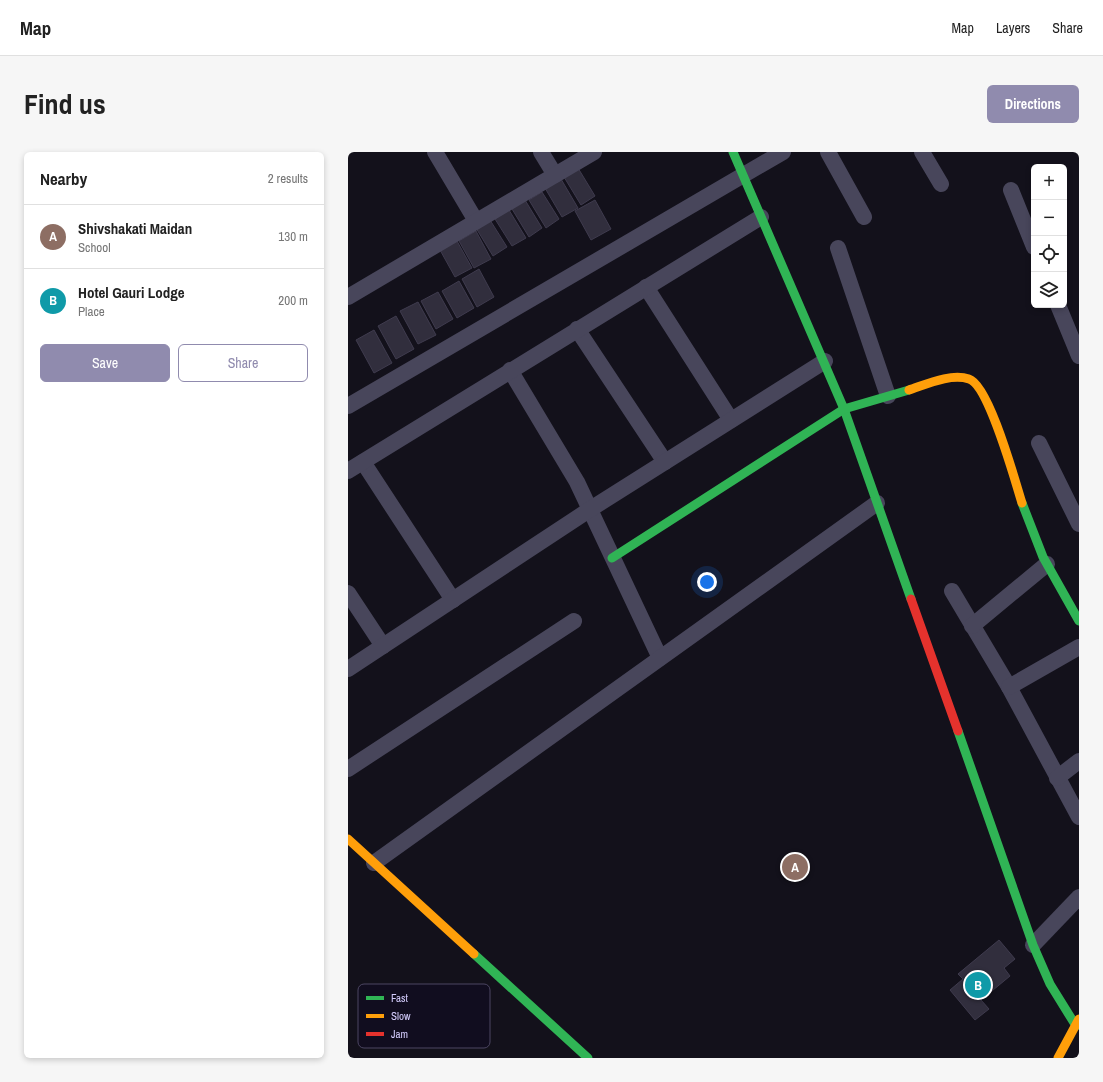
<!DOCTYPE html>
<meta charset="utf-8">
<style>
:root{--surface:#fff;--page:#f6f6f6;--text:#222;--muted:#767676;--line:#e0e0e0;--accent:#908bae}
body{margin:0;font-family:"Archivo Narrow",sans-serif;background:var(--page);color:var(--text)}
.controls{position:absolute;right:12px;top:12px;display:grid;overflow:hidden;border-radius:6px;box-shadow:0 2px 6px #0003}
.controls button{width:36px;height:36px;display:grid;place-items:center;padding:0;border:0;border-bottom:1px solid var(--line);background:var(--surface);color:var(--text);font:20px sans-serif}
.you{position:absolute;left:359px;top:430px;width:14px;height:14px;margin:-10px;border:3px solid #fff;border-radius:50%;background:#1a73e8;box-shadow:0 0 0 6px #1a73e833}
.badge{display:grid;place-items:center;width:26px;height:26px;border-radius:50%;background:var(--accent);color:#fff;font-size:13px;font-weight:700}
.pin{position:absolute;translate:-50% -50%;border:2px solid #fff;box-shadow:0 1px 4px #0006}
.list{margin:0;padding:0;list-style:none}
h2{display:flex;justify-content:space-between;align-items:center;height:52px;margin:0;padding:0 16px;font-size:17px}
h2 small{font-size:13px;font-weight:400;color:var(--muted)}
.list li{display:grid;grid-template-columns:26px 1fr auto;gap:12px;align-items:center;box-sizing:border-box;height:64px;padding:0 16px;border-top:1px solid var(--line)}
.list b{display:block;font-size:15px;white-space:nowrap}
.list p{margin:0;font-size:13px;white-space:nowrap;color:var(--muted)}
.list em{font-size:13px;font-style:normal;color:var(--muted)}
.actions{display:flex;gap:8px;padding:12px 16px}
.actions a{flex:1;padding:9px 0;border:1px solid var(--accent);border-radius:6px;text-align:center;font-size:14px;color:var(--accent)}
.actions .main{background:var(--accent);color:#fff}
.icon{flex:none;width:22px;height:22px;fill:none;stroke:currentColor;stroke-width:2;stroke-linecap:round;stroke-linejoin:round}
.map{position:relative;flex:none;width:731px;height:906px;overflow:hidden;border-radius:6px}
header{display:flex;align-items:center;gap:24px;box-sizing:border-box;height:56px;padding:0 20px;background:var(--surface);border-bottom:1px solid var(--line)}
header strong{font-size:19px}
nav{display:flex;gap:22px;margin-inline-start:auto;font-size:14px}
.intro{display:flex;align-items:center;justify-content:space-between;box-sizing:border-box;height:96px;padding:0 24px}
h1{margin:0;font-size:28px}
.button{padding:10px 18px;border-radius:6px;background:var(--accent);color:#fff;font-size:14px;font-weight:700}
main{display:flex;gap:24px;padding:0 24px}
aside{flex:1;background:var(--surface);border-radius:6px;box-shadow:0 2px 6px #0003}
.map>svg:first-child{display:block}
</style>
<header>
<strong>Map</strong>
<nav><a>Map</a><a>Layers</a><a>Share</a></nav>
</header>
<div class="intro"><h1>Find us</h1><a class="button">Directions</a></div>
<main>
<aside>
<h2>Nearby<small>2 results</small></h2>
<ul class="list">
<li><span class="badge" style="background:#8d6e63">A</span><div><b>Shivshakati Maidan</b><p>School</p></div><em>130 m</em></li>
<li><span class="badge" style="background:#0f9aa8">B</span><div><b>Hotel Gauri Lodge</b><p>Place</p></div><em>200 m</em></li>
</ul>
<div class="actions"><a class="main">Save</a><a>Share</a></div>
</aside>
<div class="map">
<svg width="731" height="906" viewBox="0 0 731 906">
<rect width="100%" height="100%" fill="#13111b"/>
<g fill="#312e3d" stroke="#3f3b4e">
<path d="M230 16 247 44 233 53 216 25Z"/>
<path d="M213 27 230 56 214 65 197 36Z"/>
<path d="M194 40 211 67 198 76 181 48Z"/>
<path d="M177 48 194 76 181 85 164 57Z"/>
<path d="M247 48 263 77 243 88 227 59Z"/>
<path d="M161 58 178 86 164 94 147 67Z"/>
<path d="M142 68 159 95 145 104 128 76Z"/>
<path d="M128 79 143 107 126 116 111 89Z"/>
<path d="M109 89 124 116 107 125 92 98Z"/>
<path d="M131 117 146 145 129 155 114 127Z"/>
<path d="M111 129 126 156 109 166 94 139Z"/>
<path d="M90 140 105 167 88 177 73 149Z"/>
<path d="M70 150 88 183 70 192 52 159Z"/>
<path d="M48 164 66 197 48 207 30 174Z"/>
<path d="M26 178 44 211 26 221 8 188Z"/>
<path d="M651 788 667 807 656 816 662 824 633 848 641 857 627 868 602 838 615 827 610 822Z"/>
</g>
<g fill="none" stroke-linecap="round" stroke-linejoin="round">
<g stroke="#48465b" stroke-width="16">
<path d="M87 0 128 69"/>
<path d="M193 0 207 23"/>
<path d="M480 0 516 65"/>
<path d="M574 0 593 32"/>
<path d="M663 38 686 95"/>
<path d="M490 96 540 244"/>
<path d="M298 135 383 268"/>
<path d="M0 145 246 0"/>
<path d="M710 153 731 204"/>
<path d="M229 177 317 310"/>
<path d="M162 218 229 330 312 506"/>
<path d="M0 254 435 0"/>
<path d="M691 291 731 372"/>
<path d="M15 310 105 448"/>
<path d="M0 319 413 65"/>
<path d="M604 439 661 535 731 665"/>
<path d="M0 441 35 494"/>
<path d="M624 474 699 412"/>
<path d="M0 517 241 358 477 209"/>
<path d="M661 535 731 495"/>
<path d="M0 617 226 469"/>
<path d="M709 626 731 609"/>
<path d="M26 711 529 351"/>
<path d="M685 793 731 745"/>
</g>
<g stroke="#30b455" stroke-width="9">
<path d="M385 0 496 257 563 447"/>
<path d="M674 351 695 405 731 469"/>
<path d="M264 406 496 257 561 238"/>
<path d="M610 579 685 793 702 832 728 874"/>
<path d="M126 802 240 906"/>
</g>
<g stroke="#ff9f0a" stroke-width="9">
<path d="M561 238C579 232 603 221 621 227 641 233 667 329 674 351"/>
<path d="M0 687 126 802"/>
<path d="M710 906 731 867"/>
</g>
<path stroke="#e5322d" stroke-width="9" d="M563 447 610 579"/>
</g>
<rect x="10" y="832" width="132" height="64" rx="6" fill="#110d1f" stroke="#4c4662" stroke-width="1"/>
<rect x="18" y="844" width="18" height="4" fill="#30b455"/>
<rect x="18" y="862" width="18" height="4" fill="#ff9f0a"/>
<rect x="18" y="880" width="18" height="4" fill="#e5322d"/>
<g font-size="11" fill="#d4ccfd">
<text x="43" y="850">Fast</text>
<text x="43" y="868">Slow</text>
<text x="43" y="886">Jam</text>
</g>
</svg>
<div class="controls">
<button>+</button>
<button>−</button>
<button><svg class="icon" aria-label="locate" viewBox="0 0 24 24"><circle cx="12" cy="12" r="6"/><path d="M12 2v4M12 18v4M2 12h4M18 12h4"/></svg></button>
<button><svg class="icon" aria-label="layers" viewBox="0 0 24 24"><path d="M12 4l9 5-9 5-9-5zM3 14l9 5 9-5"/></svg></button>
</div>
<div class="you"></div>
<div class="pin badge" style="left:447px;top:715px;background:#8d6e63">A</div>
<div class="pin badge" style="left:630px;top:833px;background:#0f9aa8">B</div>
</div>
</main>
